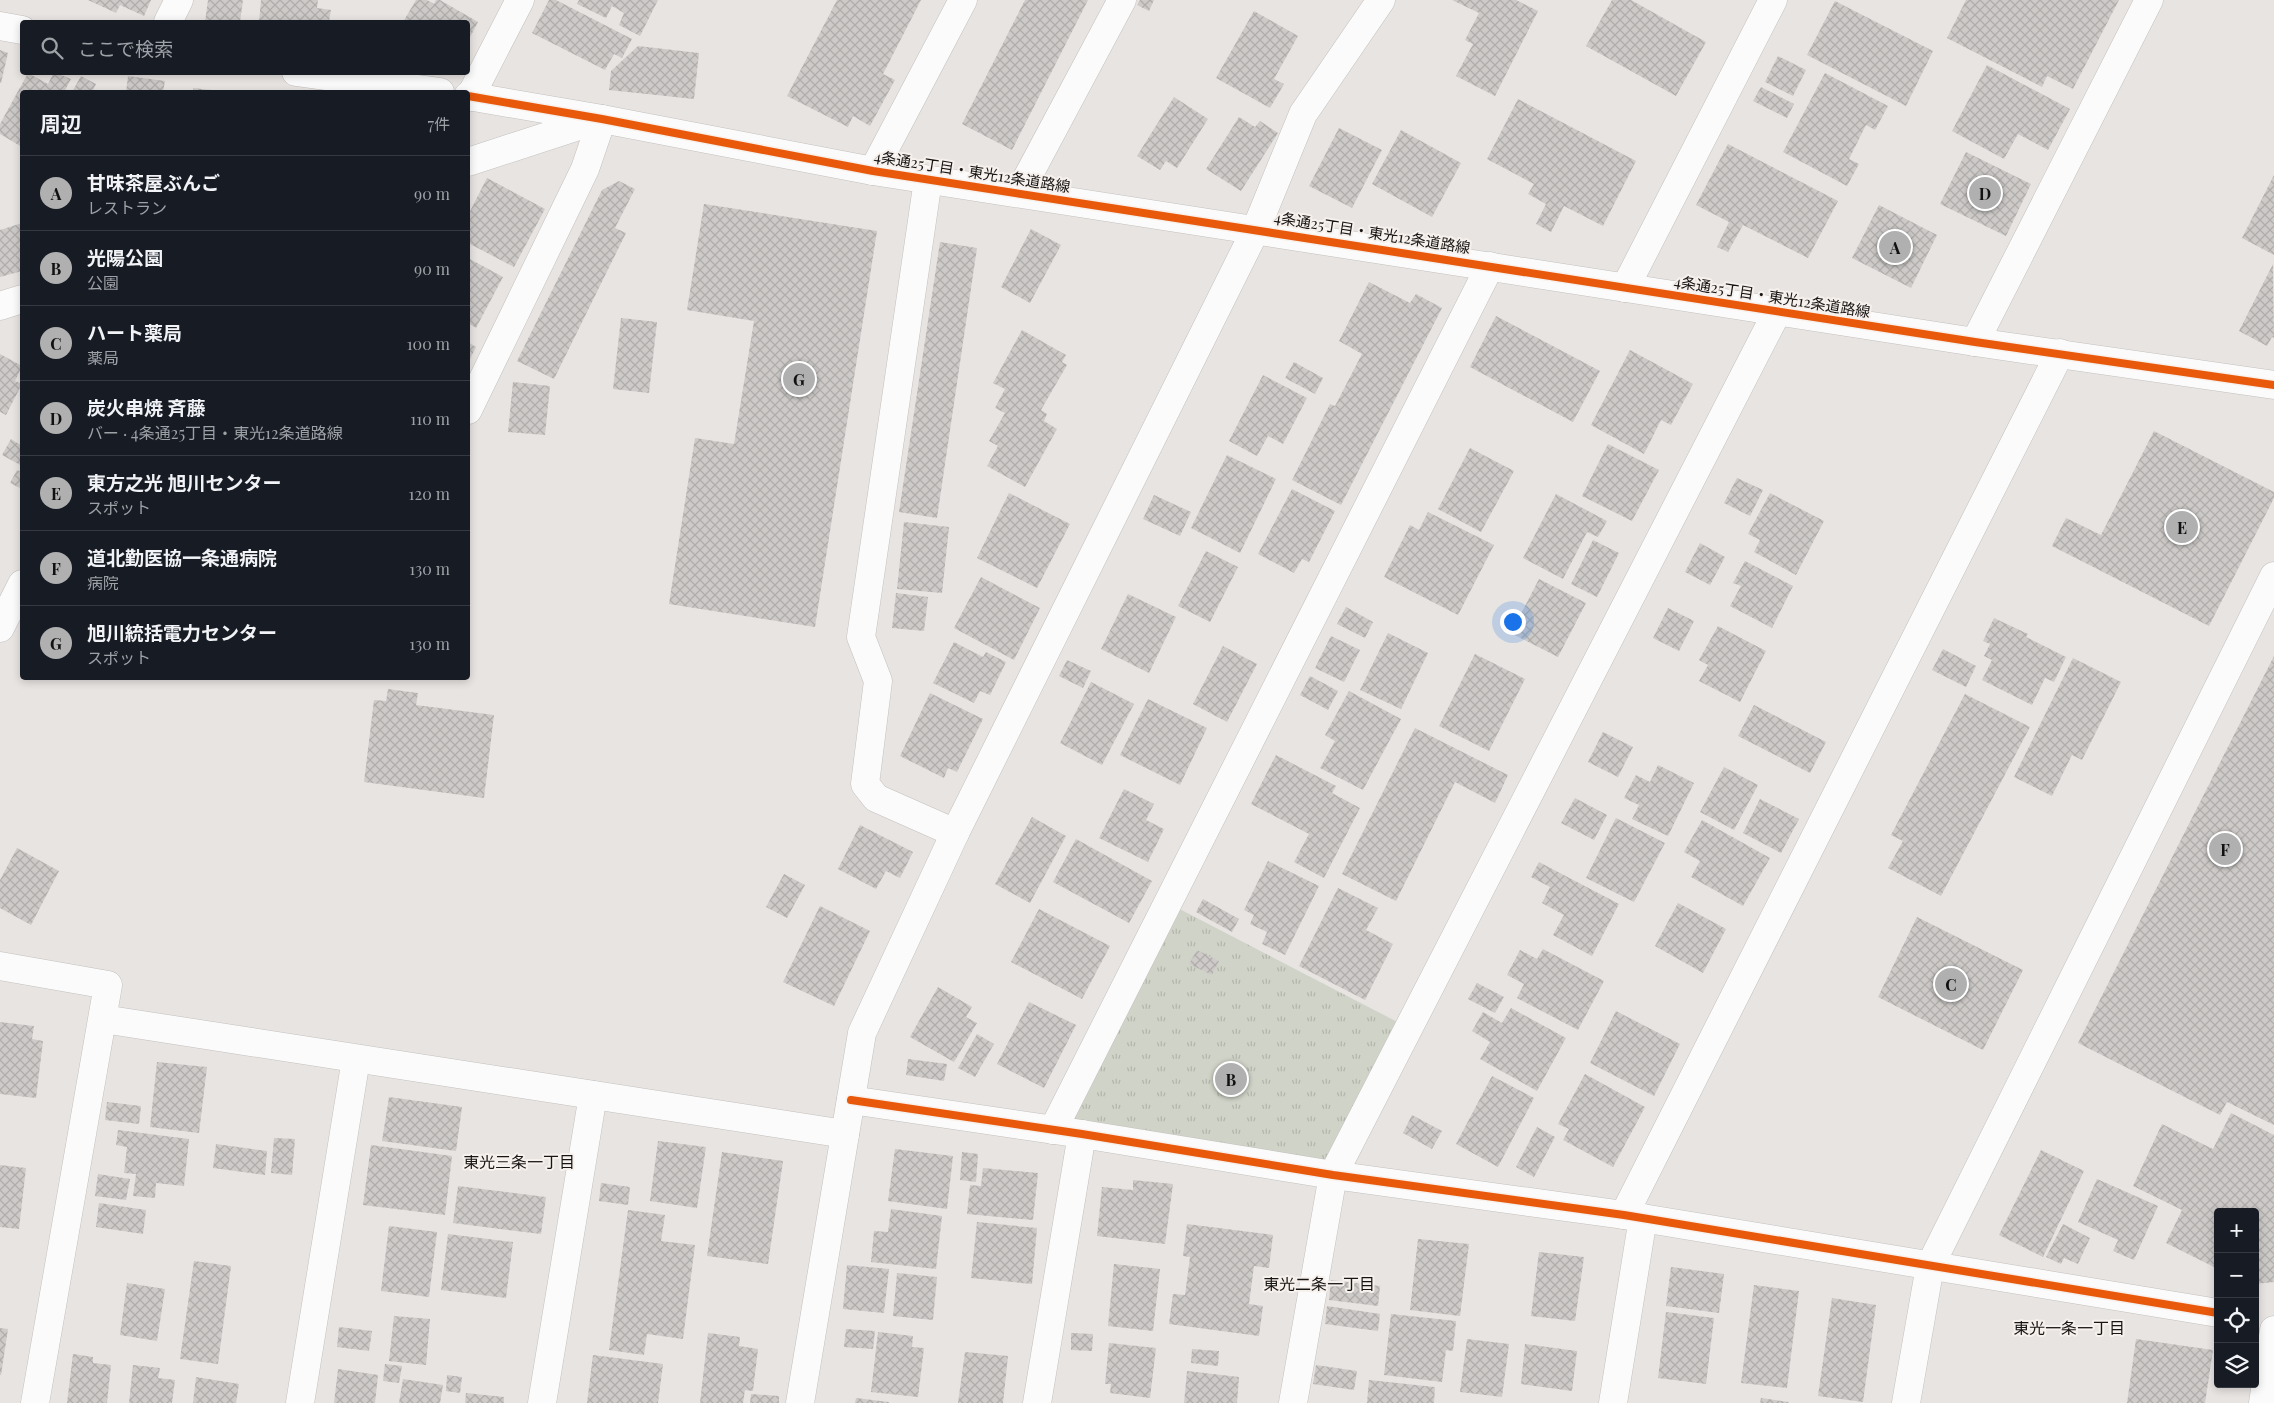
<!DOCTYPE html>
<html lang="ja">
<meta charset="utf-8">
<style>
:root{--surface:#171b24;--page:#242831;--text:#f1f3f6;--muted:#9ea1a6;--line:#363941;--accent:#b0b0b1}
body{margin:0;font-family:"Playfair Display","Noto Sans JP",serif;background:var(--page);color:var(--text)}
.controls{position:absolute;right:15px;bottom:15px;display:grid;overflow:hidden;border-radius:5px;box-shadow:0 2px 8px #0003}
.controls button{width:45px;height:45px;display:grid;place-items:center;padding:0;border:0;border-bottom:1px solid var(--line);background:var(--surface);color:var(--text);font:25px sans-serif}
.you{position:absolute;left:1512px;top:621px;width:18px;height:18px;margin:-12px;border:4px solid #fff;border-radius:50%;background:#1a73e8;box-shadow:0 0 0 8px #1a73e833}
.badge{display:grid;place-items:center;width:32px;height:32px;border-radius:50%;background:var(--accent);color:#111;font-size:16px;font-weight:700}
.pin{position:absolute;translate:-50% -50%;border:2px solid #fff;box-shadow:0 1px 5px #0006}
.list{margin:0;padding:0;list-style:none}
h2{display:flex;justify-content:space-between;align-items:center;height:65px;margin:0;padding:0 20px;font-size:21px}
h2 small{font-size:16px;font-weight:400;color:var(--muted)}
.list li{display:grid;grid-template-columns:32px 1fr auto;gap:15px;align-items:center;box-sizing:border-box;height:75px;padding:0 20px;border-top:1px solid var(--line)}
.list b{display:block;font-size:19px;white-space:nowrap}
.list p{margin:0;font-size:16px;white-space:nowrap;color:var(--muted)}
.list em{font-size:16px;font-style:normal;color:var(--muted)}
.icon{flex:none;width:28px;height:28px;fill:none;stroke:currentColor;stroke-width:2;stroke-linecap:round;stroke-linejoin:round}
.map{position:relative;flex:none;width:2274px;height:1403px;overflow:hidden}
.search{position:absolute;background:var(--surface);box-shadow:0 2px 8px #0003;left:20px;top:20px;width:450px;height:55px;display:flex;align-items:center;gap:12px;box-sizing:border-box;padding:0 18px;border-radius:5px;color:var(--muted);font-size:19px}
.panel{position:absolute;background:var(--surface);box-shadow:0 2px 8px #0003;left:20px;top:90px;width:450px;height:590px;border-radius:5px}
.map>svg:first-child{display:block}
</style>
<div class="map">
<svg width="2274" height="1403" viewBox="0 0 2274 1403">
<defs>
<pattern id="park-tufts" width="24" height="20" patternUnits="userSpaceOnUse" patternTransform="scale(1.25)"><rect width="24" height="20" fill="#d0d4c8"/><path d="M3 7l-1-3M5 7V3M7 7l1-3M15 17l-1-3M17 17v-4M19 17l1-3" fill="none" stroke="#b2b5ab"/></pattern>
<pattern id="building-cross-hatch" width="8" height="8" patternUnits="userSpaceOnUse" patternTransform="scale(1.25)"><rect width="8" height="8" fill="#cdcac8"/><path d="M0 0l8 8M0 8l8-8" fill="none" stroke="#afadab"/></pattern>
</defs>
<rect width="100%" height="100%" fill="#e8e4e2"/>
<path fill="url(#park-tufts)" d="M1168 903 1409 1028 1333 1175 1053 1130Z"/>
<g fill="url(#building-cross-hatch)">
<path d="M88 0H151L144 16 120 5 116 13Z"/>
<path d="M208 0H243L240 22H205Z"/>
<path d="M261 0H318L317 8 331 10 329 22H259Z"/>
<path d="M416 0H427L434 4 436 0H440L478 22 468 41V22H403Z"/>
<path d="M549 0H556L632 39 622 58 614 54 605 70 532 33Z"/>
<path d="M579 0H658L640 36 619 25 624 13 612 6 606 18 577 4Z"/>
<path d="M837 0H921L883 74 895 80 870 126 853 116 848 127 787 96Z"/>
<path d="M1025 0H1088L1012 150 962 124Z"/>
<path d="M1140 0H1154L1149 11 1137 5Z"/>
<path d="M1452 0H1516L1538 11 1495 96 1456 76 1473 44 1465 40 1479 13Z"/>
<path d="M1612 0H1631L1706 42 1676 96 1586 46Z"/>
<path d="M1966 0H2119L2073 89 2047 76 2042 87 1947 38Z"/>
<path d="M1835 1 1933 51 1906 106 1807 55Z"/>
<path d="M1254 11 1298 36 1274 79 1284 84 1270 108 1216 78Z"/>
<path d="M638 46 699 53 694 99 609 90 611 71Z"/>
<path d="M0 50 8 53 1 83H0Z"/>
<path d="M1778 56 1806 70 1793 96 1765 82Z"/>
<path d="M1987 65 2070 109 2048 150 2018 134 2004 159 1952 131Z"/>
<path d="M54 72 71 79 64 92H22V147L0 134V124L28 73 48 84Z"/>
<path d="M1825 73 1888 106 1875 130 1866 125 1849 159 1859 164 1847 186 1783 152Z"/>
<path d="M81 76 96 84 92 92H72Z"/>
<path d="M128 76 165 81 163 92H126Z"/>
<path d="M1761 87 1794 104 1787 118 1753 101Z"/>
<path d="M193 88 220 91V92H193Z"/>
<path d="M1174 97 1208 119 1177 168 1166 161 1160 170 1137 156Z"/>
<path d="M1518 99 1636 161 1603 226 1564 206 1551 232 1536 224 1546 204 1528 194 1534 184 1487 159Z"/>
<path d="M1239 117 1255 127 1260 121 1278 133 1241 191 1206 169Z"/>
<path d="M1339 128 1382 150 1352 208 1309 186Z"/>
<path d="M1401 130 1461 163 1432 217 1372 184Z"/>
<path d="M1728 144 1838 201 1808 258 1743 225 1728 252 1717 247 1729 222 1696 205Z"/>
<path d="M1966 152 2031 184 2006 236 1940 204Z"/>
<path d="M2274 175V255L2242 238Z"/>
<path d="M487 178 545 209 514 267 468 243V215Z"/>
<path d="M619 181 635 189 615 228 626 233 554 379 517 361 602 190Z"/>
<path d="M704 204 877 231 815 627 669 604 695 438 734 444 754 321 687 310Z"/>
<path d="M1879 205 1937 235 1911 288 1852 258Z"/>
<path d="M22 223V271L0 277V230Z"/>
<path d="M1031 229 1061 245 1030 303 1001 287Z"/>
<path d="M940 242 977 248 937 518 899 512Z"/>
<path d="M468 258 503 277 476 328 468 323Z"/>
<path d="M2273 264 2274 338 2272 337 2267 346 2239 331Z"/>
<path d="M1369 282 1410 303 1416 294 1442 308 1341 505 1292 480 1330 404 1335 406 1362 354 1339 341Z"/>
<path d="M1496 316 1600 371 1573 422 1470 367Z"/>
<path d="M621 318 657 322 649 393 613 389Z"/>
<path d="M1022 330 1066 355 1062 362 1067 365 1041 410 1047 414 1044 421 1057 429 1025 487 987 466 998 446 989 441 1005 413 995 408 1005 389 993 383Z"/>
<path d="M468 342 476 347 469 361 468 360Z"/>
<path d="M1630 350 1693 384 1671 425 1661 420 1644 454 1591 425Z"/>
<path d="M0 354 22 366 15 381 22 384 6 415 0 412Z"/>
<path d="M1294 362 1323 378 1315 394 1285 378Z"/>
<path d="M1263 375 1307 398 1283 444 1268 436 1257 456 1229 441Z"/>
<path d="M513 382 550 386 545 435 508 432Z"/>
<path d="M2154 431 2274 492V498L2209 626 2052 546 2066 518 2101 535Z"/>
<path d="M11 439 22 446V466L2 455Z"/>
<path d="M1608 444 1659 470 1632 521 1582 496Z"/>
<path d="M1470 448 1514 471 1481 532 1438 509Z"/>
<path d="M1227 455 1276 479 1240 553 1191 528Z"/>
<path d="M17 470 22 472V489L10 483Z"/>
<path d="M1737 478 1763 490 1750 516 1724 503Z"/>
<path d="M1292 489 1335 511 1309 562 1302 559 1294 573 1258 554Z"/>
<path d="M1009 493 1070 524 1037 588 977 558Z"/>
<path d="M1770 493 1824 521 1796 575 1754 552 1760 540 1748 534Z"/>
<path d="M1556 494 1607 521 1598 537 1587 532 1563 579 1523 558Z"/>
<path d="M1154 495 1191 512 1180 536 1143 519Z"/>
<path d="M1428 512 1494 545 1458 615 1384 577 1410 525 1419 530Z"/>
<path d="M904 522 949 527 942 593 897 589Z"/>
<path d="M1593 540 1619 553 1597 597 1571 584Z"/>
<path d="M1700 543 1725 557 1710 585 1685 572Z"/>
<path d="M1206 551 1238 567 1210 622 1178 606Z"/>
<path d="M1745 561 1793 586 1772 628 1730 606 1741 586 1733 583Z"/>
<path d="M981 577 1040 608 1014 660 954 628Z"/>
<path d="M1539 579 1586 603 1558 657 1511 633Z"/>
<path d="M896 593 928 597 924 631 892 628Z"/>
<path d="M1128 594 1176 617 1149 673 1101 649Z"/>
<path d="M1346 607 1373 622 1365 638 1337 624Z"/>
<path d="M1668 608 1694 621 1679 651 1653 638Z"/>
<path d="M1994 618 2028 634 2026 637 2066 657 2054 682 2045 678 2032 705 1982 680 1992 660 1984 656 1990 644 1983 641Z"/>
<path d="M1718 626 1766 651 1740 702 1699 681 1708 665 1699 660Z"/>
<path d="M1388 633 1428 653 1401 709 1360 690Z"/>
<path d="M1331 636 1360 650 1344 682 1315 668Z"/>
<path d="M954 642 983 657 986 652 1006 662 990 695 980 691 974 703 933 683Z"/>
<path d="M1223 646 1257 664 1227 722 1193 704Z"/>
<path d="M1943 649 1976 666 1966 687 1932 670Z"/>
<path d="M1475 654 1525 679 1489 751 1439 726Z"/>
<path d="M2274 656V1125L2227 1102 2220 1115 2078 1043Z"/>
<path d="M2073 658 2121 682 2082 760 2072 755 2052 796 2014 777Z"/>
<path d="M1067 660 1091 671 1083 688 1059 676Z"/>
<path d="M1310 676 1338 691 1328 710 1300 695Z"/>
<path d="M1091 682 1134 704 1102 765 1060 743Z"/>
<path d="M388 689 418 693 416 705 494 715 484 798 364 782 374 700 386 701Z"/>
<path d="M1349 691 1401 719 1363 790 1320 768 1335 741 1325 735Z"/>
<path d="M930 693 983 719 957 772 948 768 944 778 900 756Z"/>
<path d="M1965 694 2030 727 1941 896 1888 868 1903 841 1891 835Z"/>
<path d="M1148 699 1207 728 1180 785 1120 755Z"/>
<path d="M1754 705 1826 742 1810 773 1738 736Z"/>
<path d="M1415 728 1508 775 1495 803 1455 782 1396 901 1342 874Z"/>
<path d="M1603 732 1633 747 1618 777 1588 762Z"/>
<path d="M1276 755 1336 786 1332 793 1360 808 1324 878 1294 862 1309 834 1251 804Z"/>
<path d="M1658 765 1694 783 1668 836 1632 819 1639 805 1624 798 1636 775 1650 782Z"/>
<path d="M1724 767 1758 785 1734 830 1700 812Z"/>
<path d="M1124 789 1154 804 1146 820 1164 829 1148 862 1099 838Z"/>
<path d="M1575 798 1607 815 1594 840 1561 823Z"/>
<path d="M1760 799 1799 819 1781 853 1743 833Z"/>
<path d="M1032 817 1066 836 1030 903 995 884Z"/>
<path d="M1616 818 1665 843 1634 902 1586 878Z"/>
<path d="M1702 820 1770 858 1743 906 1691 877 1700 861 1684 852Z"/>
<path d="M860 825 913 852 900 878 886 871 876 889 838 869Z"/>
<path d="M1076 839 1152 881 1129 923 1053 882Z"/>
<path d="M17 848 59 871 31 925 0 908V880Z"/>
<path d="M1268 861 1319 886 1285 955 1262 944 1267 932 1250 924 1254 915 1244 910Z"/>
<path d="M1539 862 1619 904 1592 956 1553 935 1564 915 1542 903 1550 887 1531 877Z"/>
<path d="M784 874 805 885 787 918 766 907Z"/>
<path d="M1338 888 1378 908 1366 930 1393 944 1365 1000 1299 966Z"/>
<path d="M1203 899 1239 919 1232 932 1196 912Z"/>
<path d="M1678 903 1726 929 1703 973 1655 946Z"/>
<path d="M820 906 870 931 834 1006 783 982Z"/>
<path d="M1039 909 1110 946 1082 999 1011 962Z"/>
<path d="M1917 917 2023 970 1983 1050 1878 997Z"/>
<path d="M1543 949 1604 981 1578 1030 1517 998 1524 984 1507 975 1520 950 1537 959Z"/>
<path d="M1197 950 1219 961 1212 975 1189 964Z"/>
<path d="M1477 983 1504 997 1495 1013 1468 999Z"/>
<path d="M938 987 972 1007 966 1017 977 1023 954 1062 910 1037Z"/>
<path d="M1029 1002 1076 1025 1044 1088 997 1064Z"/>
<path d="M1511 1008 1566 1038 1537 1091 1480 1059 1490 1042 1472 1031 1483 1012 1502 1023Z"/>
<path d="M1616 1011 1680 1044 1654 1096 1590 1063Z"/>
<path d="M0 1022 34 1026 32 1039 43 1041 36 1098 0 1094Z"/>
<path d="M977 1034 994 1044 975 1077 958 1068Z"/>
<path d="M908 1059 947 1064 944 1081 906 1075Z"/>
<path d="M157 1062 207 1067 199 1133 150 1127Z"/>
<path d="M1585 1074 1645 1107 1613 1167 1563 1140 1569 1129 1558 1124Z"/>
<path d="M1492 1076 1534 1098 1498 1167 1456 1144Z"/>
<path d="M389 1097 462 1107 456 1151 382 1141Z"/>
<path d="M107 1102 141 1106 139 1124 105 1120Z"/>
<path d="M2231 1113 2274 1135V1282L2255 1284V1212H2218V1269L2166 1243 2182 1210 2133 1186 2162 1124 2213 1149Z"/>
<path d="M1412 1115 1442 1131 1432 1149 1403 1133Z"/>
<path d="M1537 1127 1555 1137 1534 1177 1516 1167Z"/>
<path d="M118 1130 189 1139 184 1186 156 1183 155 1198 133 1196 136 1174 124 1173 127 1147 116 1145Z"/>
<path d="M274 1138 295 1139 292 1175 271 1173Z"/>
<path d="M658 1141 706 1147 697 1208 650 1201Z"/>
<path d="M216 1144 267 1151 265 1175 213 1168Z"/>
<path d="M371 1145 452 1156 445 1215 363 1205Z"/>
<path d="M895 1149 953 1156 947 1209 888 1201Z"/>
<path d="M2041 1150 2084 1171 2043 1257 1999 1235Z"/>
<path d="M722 1152 783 1161 768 1264 707 1256Z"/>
<path d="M962 1152 978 1154 976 1182 960 1180Z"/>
<path d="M0 1165 26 1168 19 1229 0 1227Z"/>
<path d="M983 1168 1038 1173 1033 1220 967 1214 970 1185 981 1186Z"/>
<path d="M98 1174 130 1179 126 1200 95 1196Z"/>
<path d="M2097 1179 2158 1206 2134 1260 2113 1251 2118 1240 2078 1222Z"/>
<path d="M1133 1180 1173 1184 1165 1244 1097 1236 1102 1187 1133 1190Z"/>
<path d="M601 1183 630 1187 628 1205 599 1201Z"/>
<path d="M458 1186 546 1197 541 1234 453 1223Z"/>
<path d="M99 1203 146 1210 143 1234 96 1227Z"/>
<path d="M891 1209 942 1216 936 1269 871 1262 874 1231 888 1232Z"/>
<path d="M628 1210 665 1215 661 1241 695 1245 683 1339 647 1334 644 1355 609 1350Z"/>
<path d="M977 1222 1037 1228 1032 1284 971 1278Z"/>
<path d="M1187 1224 1273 1235 1269 1268 1254 1266 1249 1304 1263 1306 1259 1336 1169 1324 1173 1294 1185 1295 1190 1257 1183 1256Z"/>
<path d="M2063 1224 2090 1238 2078 1264 2064 1258 2061 1264 2046 1257Z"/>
<path d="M389 1226 437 1232 429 1297 381 1291Z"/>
<path d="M448 1234 513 1242 506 1298 441 1290Z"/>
<path d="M1418 1239 1469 1244 1460 1316 1410 1310Z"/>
<path d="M1539 1252 1584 1257 1575 1321 1531 1316Z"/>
<path d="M194 1261 231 1266 218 1364 180 1359Z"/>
<path d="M1114 1264 1160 1269 1153 1331 1108 1326Z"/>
<path d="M847 1265 889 1269 884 1313 843 1309Z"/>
<path d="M1671 1267 1724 1274 1719 1313 1666 1306Z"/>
<path d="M897 1273 937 1277 933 1320 893 1316Z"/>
<path d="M1331 1280 1380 1286 1378 1306 1329 1300Z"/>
<path d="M127 1283 165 1289 157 1341 120 1335Z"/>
<path d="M1754 1285 1799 1291 1787 1388 1741 1383Z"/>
<path d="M1832 1298 1876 1305 1863 1402 1818 1396Z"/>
<path d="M1327 1306 1380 1314 1378 1331 1325 1324Z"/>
<path d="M1666 1312 1714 1318 1706 1384 1658 1378Z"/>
<path d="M1391 1314 1456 1321 1453 1351 1446 1350 1442 1382 1384 1375Z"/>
<path d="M394 1316 430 1319 426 1365 389 1361Z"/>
<path d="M339 1327 372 1331 369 1351 337 1347Z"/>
<path d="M0 1328 8 1329 1 1375H0Z"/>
<path d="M846 1329 875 1331 873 1349 844 1347Z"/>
<path d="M878 1332 913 1336 912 1347 924 1348 918 1397 871 1392Z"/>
<path d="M708 1333 740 1337 739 1346 758 1349 753 1391 745 1390 743 1403H700Z"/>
<path d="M1071 1333 1093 1334 1092 1351 1071 1350Z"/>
<path d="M1467 1339 1509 1344 1502 1397 1460 1392Z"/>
<path d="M2136 1339 2213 1350 2205 1403H2127Z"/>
<path d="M1109 1343 1156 1348 1150 1398 1110 1393 1111 1384H1105Z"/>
<path d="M1525 1344 1577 1351 1572 1391 1521 1384Z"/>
<path d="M1192 1349 1219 1351 1218 1366 1191 1363Z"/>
<path d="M965 1352 1008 1356 1003 1403H958Z"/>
<path d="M73 1354 93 1357V1363L111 1365 107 1403H67Z"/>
<path d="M593 1355 663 1364 658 1403H587Z"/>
<path d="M385 1364 402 1366 399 1383 383 1381Z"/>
<path d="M133 1365 160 1368 158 1378 175 1380 172 1403H129Z"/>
<path d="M1316 1365 1357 1371 1354 1390 1313 1384Z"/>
<path d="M338 1369 378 1375 375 1403H334Z"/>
<path d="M1187 1371 1239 1377 1237 1403H1184Z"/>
<path d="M447 1375 462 1377 460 1393 446 1391Z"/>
<path d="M196 1377 239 1384 236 1403H193Z"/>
<path d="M403 1379 443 1385 440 1403H399Z"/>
<path d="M1369 1380 1435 1387 1434 1403H1367Z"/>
<path d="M466 1393 504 1397V1403H465Z"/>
<path d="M751 1394 779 1396V1403H750Z"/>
<path d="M856 1398 889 1402V1403H855Z"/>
<path d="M1761 1398 1789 1402 1788 1403H1760Z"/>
</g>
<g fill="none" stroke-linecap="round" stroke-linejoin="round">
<defs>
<g id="minor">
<path d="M168 22 179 0"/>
<path d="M0 26 22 30"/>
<path d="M296 72 440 92"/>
<path d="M468 96 602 119 873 171 1975 342 2274 385"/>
<path d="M470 97 520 0"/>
<path d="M468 162 597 120"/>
<path d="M873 171 963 0"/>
<path d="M928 180 861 637 878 681 865 784 876 798 955 833"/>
<path d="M1019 193 1122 0"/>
<path d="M1625 288 1773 0"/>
<path d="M0 306 22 299"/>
<path d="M1975 342 2149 0"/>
<path d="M468 410 585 169 602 119"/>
<path d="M0 628 22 584"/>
<path d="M0 966 108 985 35 1403"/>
<path d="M103 1019 845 1134"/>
<path d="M851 1100 1082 1134 1333 1175 1624 1215 2218 1313"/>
<path d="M1053 1130 1490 266"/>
<path d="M1624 1215 2060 353"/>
<path d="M300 1403 356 1059"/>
<path d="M542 1403 593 1095"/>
<path d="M800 1403 862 1033 955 833 1256 229 1303 114 1381 0"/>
<path d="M1037 1403 1082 1134"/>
<path d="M1293 1403 1333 1175 1777 312"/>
<path d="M1613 1403 1643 1218"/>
<path d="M1906 1403 1930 1266 2274 576"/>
<path d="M2263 1403 2274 1330"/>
</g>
</defs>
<use href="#minor" stroke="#c2c0be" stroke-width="29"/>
<use href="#minor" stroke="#fcfbfb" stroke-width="28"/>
<defs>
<g id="cycleway">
<path d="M468 96 602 119 873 171 1975 342 2274 385"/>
<path d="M851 1100 1082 1134 1333 1175 1624 1215 2218 1313"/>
</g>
</defs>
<use href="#cycleway" stroke="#f7f1ed" stroke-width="11"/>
<use href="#cycleway" stroke="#e8590c" stroke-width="8"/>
</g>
<g text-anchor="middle" stroke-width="4" stroke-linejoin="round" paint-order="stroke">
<g font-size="15" fill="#171514" stroke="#f7f1ed">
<text transform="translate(972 172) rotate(9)" y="5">4条通25丁目・東光12条道路線</text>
<text transform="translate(1372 233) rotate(9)" y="5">4条通25丁目・東光12条道路線</text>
<text transform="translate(1772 297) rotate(9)" y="5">4条通25丁目・東光12条道路線</text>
</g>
<g font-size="16" fill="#171514" stroke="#f7f1ed">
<text x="519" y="1168">東光三条一丁目</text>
<text x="1319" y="1290">東光二条一丁目</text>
<text x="2069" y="1334">東光一条一丁目</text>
</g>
</g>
</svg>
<div class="controls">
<button>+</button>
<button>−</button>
<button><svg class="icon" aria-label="locate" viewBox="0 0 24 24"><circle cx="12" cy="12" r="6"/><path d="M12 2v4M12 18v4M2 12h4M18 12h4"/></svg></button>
<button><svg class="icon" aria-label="layers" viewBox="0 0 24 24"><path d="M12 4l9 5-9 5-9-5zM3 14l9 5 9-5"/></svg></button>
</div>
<div class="you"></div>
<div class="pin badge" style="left:1895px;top:247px">A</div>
<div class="pin badge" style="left:1231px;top:1079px">B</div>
<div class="pin badge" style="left:1951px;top:984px">C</div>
<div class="pin badge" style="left:1985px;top:193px">D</div>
<div class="pin badge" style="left:2182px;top:527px">E</div>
<div class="pin badge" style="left:2225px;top:849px">F</div>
<div class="pin badge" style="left:799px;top:379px">G</div>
<div class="search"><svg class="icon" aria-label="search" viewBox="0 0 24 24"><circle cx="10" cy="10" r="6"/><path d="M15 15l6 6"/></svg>ここで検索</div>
<section class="panel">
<h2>周辺<small>7件</small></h2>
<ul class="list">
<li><span class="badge">A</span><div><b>甘味茶屋ぶんご</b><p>レストラン</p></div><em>90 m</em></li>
<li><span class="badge">B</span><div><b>光陽公園</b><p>公園</p></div><em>90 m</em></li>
<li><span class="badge">C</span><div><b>ハート薬局</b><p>薬局</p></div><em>100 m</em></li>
<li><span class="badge">D</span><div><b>炭火串焼 斉藤</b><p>バー · 4条通25丁目・東光12条道路線</p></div><em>110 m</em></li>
<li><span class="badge">E</span><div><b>東方之光 旭川センター</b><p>スポット</p></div><em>120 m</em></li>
<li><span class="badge">F</span><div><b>道北勤医協一条通病院</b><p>病院</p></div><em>130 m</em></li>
<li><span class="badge">G</span><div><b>旭川統括電力センター</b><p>スポット</p></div><em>130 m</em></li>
</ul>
</section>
</div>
